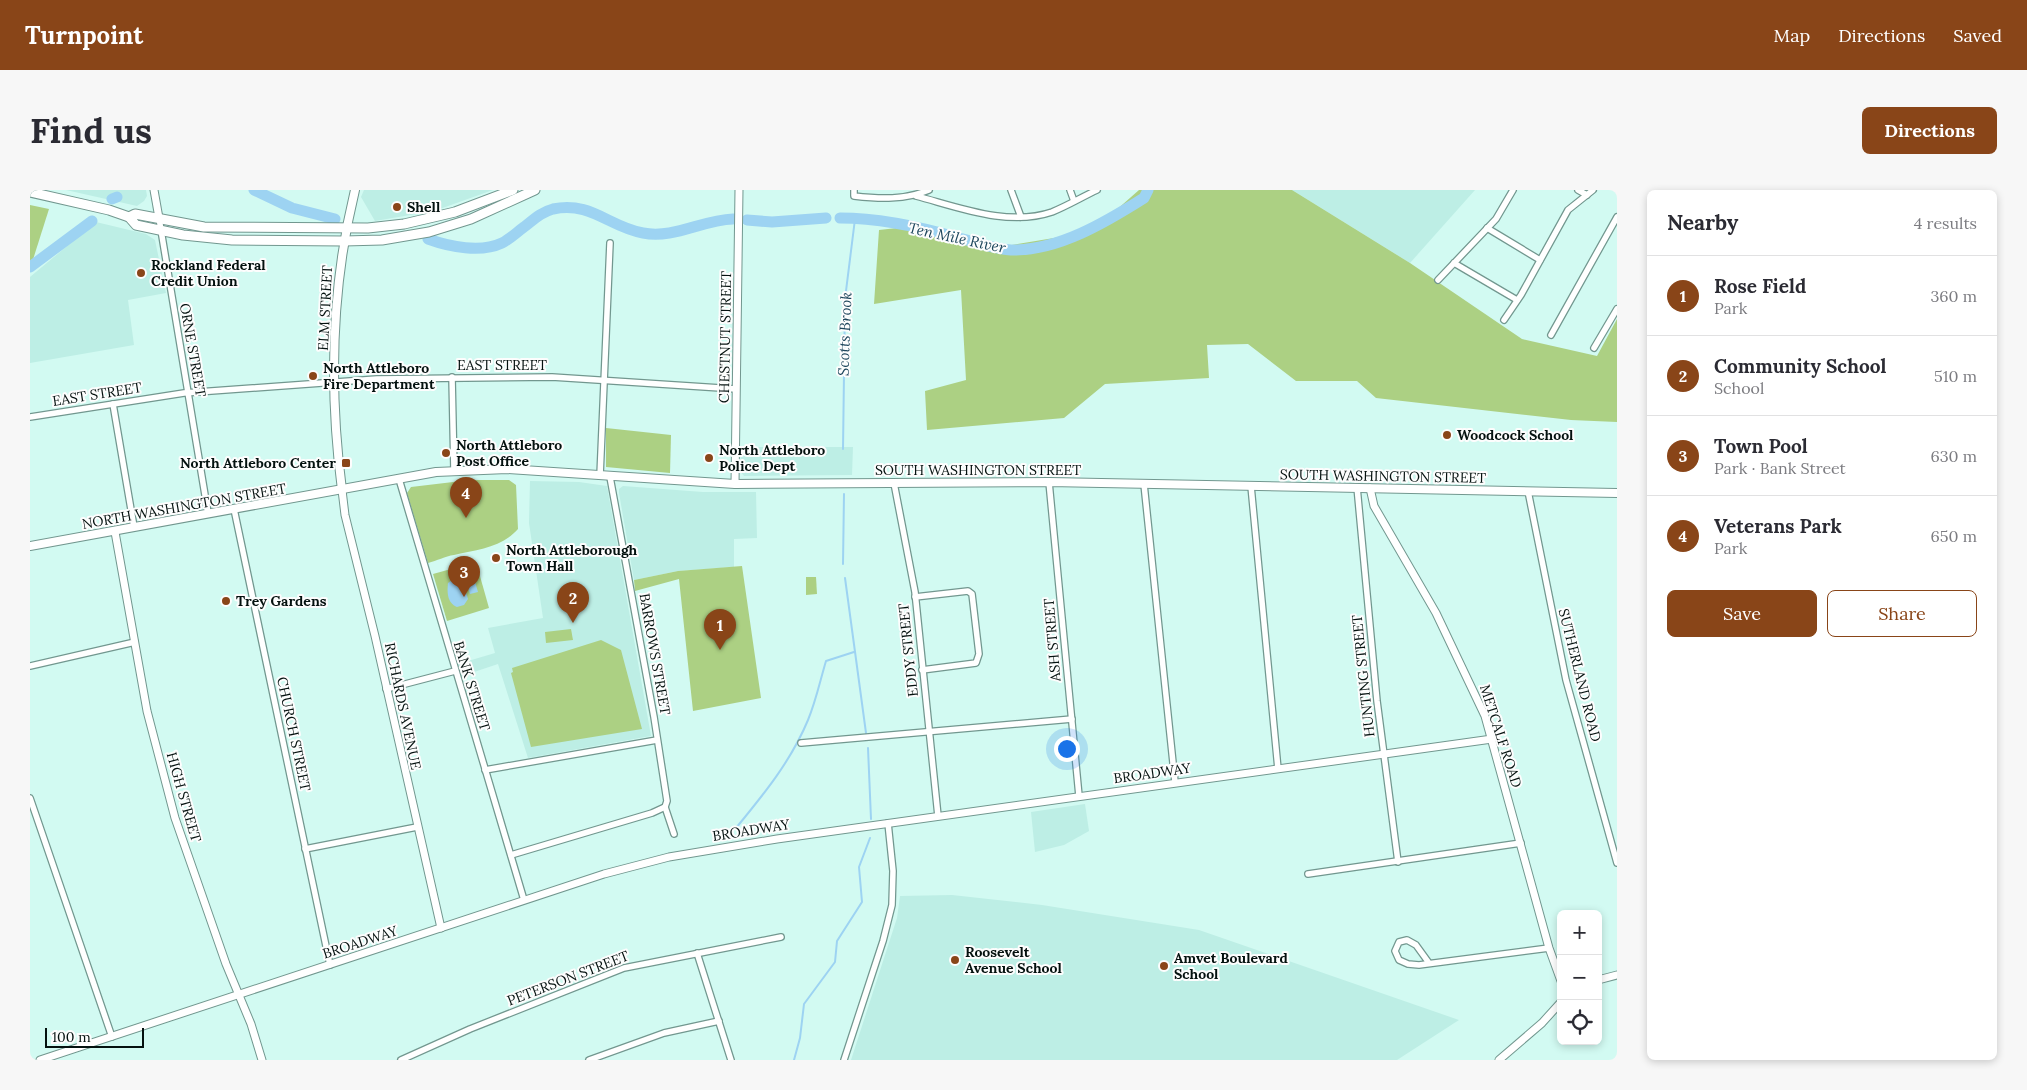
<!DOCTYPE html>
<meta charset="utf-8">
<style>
:root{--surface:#fff;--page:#f7f7f7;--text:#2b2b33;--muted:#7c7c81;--line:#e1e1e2;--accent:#894518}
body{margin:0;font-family:Lora,serif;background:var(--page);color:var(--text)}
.controls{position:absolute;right:15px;bottom:15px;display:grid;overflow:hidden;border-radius:8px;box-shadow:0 2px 8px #0003}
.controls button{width:45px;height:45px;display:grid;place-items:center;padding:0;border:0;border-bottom:1px solid var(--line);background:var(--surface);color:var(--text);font:25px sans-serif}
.scale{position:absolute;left:15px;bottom:12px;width:99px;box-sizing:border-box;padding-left:5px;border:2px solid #04110f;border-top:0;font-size:14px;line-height:18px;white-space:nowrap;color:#04110f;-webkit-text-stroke:4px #fdfdfd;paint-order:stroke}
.you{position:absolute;left:1036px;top:558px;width:18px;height:18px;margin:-12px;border:4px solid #fff;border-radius:50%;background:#1a73e8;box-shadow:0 0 0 8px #1a73e833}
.badge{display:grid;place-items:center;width:32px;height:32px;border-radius:50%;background:var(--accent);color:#fff;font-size:16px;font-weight:700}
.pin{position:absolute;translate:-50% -41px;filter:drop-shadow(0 1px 2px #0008)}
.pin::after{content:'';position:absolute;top:26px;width:18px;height:15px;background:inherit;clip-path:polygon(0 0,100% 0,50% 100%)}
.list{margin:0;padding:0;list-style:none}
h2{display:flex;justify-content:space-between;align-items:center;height:65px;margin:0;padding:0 20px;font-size:21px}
h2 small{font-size:16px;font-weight:400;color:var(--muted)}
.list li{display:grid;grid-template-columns:32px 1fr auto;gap:15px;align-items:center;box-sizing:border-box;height:80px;padding:0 20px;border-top:1px solid var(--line)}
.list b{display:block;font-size:19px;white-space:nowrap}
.list p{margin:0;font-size:16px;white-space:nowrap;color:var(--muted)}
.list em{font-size:16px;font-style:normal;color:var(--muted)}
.actions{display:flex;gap:10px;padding:15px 20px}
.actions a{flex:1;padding:11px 0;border:1px solid var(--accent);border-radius:8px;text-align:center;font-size:18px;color:var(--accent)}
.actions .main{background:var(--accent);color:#fff}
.icon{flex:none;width:28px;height:28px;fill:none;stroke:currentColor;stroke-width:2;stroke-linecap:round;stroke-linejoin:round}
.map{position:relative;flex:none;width:1587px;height:870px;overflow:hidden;border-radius:8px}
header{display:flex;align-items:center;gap:30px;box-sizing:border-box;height:70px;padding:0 25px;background:var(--accent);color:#fff}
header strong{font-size:24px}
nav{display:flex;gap:28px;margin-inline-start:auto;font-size:18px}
.intro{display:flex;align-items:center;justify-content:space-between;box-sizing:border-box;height:120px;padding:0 30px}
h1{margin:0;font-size:35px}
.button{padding:12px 22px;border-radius:8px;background:var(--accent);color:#fff;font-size:18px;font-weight:700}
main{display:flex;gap:30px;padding:0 30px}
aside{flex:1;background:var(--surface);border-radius:8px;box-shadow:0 2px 8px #0003}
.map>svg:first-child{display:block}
</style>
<header>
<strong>Turnpoint</strong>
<nav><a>Map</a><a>Directions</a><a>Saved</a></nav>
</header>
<div class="intro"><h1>Find us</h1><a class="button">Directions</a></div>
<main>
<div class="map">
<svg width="1587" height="870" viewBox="0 0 1587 870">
<rect width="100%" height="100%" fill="#d2faf2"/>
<g fill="#bdeee5">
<path d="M36 0H116L117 6 114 11 107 16Z"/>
<path d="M334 0H463L404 21 345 31 331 7Z"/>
<path d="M1262 0H1445L1380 73Z"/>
<path d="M66 32 116 44 125 50 136 103 98 110 104 155 0 173V87Z"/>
<path d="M711 257H823L822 285 714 286 710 281Z"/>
<path d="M500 291 549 292 577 296 621 546 498 568 468 474 432 486 428 474 465 463 458 438 513 428 499 333Z"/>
<path d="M593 296 673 302H726L727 348 704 349V377L648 381 604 390 589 303V299Z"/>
<path d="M1055 614 1059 641 1034 655 1005 662 1001 622Z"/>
<path d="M922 705 1012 715 1169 740 1429 830 1367 870H821L867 728 870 706Z"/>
</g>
<g fill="#acd083">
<path d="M1109 0H1262L1380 73 1492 149 1567 166 1587 129V232L1541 230 1346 208 1327 191H1266L1218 154 1177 155 1179 188 1075 194 1034 228 897 240 895 201 936 190 931 100 844 114 849 40 876 37 927 44 976 56 1042 45 1084 22Z"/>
<path d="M0 15 19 19 0 79Z"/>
<path d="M576 238 641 245 640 283 576 277Z"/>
<path d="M440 290H479L486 295 488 339C471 358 448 359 424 365 415 366 407 371 398 373L377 303 381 297Z"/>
<path d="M446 372 459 418 417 431 403 384Z"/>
<path d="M712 376 731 508 663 521 649 389 605 401 604 390 648 381Z"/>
<path d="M776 387H786L787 404 776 405Z"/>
<path d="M541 439 543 450 516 453 515 442Z"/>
<path d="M571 450 591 460 612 539 501 557 481 483 483 482 482 478Z"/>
</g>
<g fill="#9dd3f2">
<path d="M443 385 448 402 440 404 435 387Z"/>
<path d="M425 388 435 399 438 409 434 415 427 417C417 413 417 402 418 393Z"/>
</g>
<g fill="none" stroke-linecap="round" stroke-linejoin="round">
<g stroke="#9dd3f2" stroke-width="2">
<path d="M813 259 815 109 825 29"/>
<path d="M813 374 814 304"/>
<path d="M815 388 836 543"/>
<path d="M838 558 841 629"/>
<path d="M706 638C734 604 761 571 778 530 786 511 790 491 796 471L824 462"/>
<path d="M764 870 770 848 774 814 805 772 807 751 832 712 829 677 840 648"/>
</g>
<g stroke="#9dd3f2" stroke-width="11">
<path d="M224 0 262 18 305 29"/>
<path d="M82 9 87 7"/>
<path d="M810 28C849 28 891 37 929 48 946 52 963 59 981 60 1028 61 1076 32 1114 8L1118 0"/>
<path d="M717 30 742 32 796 28"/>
<path d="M398 49C420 57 451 63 472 53 480 49 487 42 494 37 503 30 511 22 523 19 561 11 579 37 613 43 644 49 672 30 703 29"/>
<path d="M0 77 62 31"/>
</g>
<defs>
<g id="minor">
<path d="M824 0V6C850 9 875 10 899 0"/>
<path d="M981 0 991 27"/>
<path d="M1040 0 1044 11"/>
<path d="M1548 0 1557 5"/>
<path d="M886 6C928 17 978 37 1022 22 1037 16 1052 7 1067 0"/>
<path d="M129 28 178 323"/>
<path d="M1457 38 1510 70"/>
<path d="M1424 73 1487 110"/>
<path d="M1408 90 1466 29 1483 0"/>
<path d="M1474 130 1491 105 1538 20 1563 0"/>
<path d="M1521 145 1587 27"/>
<path d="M1564 158 1587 119"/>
<path d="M422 187 424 281"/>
<path d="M83 214 104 337"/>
<path d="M0 227 154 203 347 189 522 187 706 199"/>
<path d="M570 286 580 53"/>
<path d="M580 287 624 527 637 611 635 617 644 644"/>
<path d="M369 289 494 710"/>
<path d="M1019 292 1049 606"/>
<path d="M864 293 885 402 908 626"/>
<path d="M1114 294 1145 592"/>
<path d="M1221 296 1248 579"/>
<path d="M1327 297 1347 511 1368 672"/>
<path d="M1498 301 1536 490 1587 673"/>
<path d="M204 319 300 775"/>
<path d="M885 407 938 401 942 404 949 464 946 473 892 480"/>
<path d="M0 476 105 452"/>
<path d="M356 499 425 481"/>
<path d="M771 553 1042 529"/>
<path d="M455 580 627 550"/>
<path d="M0 608 82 847"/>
<path d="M275 659 387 637"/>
<path d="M481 665 622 623 635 617"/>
<path d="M1278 684 1491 653"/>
<path d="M667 763 701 870"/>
<path d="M1399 773 1386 755 1377 750 1369 752 1365 761 1369 770 1378 774 1389 775 1519 758"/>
<path d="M371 870 440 839 594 778 751 747"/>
<path d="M559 870 634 843 689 831"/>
<path d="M814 870 853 751 862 715 863 681 858 633"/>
</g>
<g id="tertiary">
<path d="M124 0 129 28"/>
<path d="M705 294 709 0"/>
<path d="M1340 298 1344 316 1406 423 1455 526 1519 758 1531 791"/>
<path d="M312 300 315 325 345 446 411 738"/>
<path d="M85 342 117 521 145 628 196 774 221 834 232 870"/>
<path d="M1568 790 1587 785"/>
<path d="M10 870 574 684 639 667 747 649 1462 549"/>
<path d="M1469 870 1512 833 1531 812"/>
</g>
<g id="secondary">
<path d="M312 300C299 200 301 98 325 0"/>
<path d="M0 356 406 282 477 279 705 294 1019 292 1587 303"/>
</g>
<g id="primary">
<path d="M0 2 79 20 99 27 106 35 153 45 202 50 314 51 352 50 399 42 441 29 505 0"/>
<path d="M99 27 105 24 174 37 338 38 374 34 425 22 483 0"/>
</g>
</defs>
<use href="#minor" stroke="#72978f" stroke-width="8"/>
<use href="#tertiary" stroke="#72978f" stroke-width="9"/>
<use href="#secondary" stroke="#72978f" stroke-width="10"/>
<use href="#primary" stroke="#72978f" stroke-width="11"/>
<use href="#minor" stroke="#fff" stroke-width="5.5"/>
<use href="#tertiary" stroke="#fff" stroke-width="7"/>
<use href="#secondary" stroke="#fff" stroke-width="8"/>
<use href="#primary" stroke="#fff" stroke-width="9"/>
</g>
<g fill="#894518" stroke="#fdfdfd" stroke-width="2">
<circle cx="367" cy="17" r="5"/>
<circle cx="111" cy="83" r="5"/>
<circle cx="283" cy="186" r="5"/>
<circle cx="1417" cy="245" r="5"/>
<circle cx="416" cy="263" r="5"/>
<circle cx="679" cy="268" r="5"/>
<rect x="311" y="268" width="10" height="10" rx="2.5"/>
<circle cx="466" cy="368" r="5"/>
<circle cx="196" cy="411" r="5"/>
<circle cx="925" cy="770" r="5"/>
<circle cx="1134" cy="776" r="5"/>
</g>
<g text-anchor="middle" stroke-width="4" stroke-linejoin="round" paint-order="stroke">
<g font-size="14" font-weight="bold" fill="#04110f" stroke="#fdfdfd" text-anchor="start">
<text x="377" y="22">Shell</text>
<text x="121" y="80">Rockland Federal<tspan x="121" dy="16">Credit Union</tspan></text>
<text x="293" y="183">North Attleboro<tspan x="293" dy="16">Fire Department</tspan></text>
<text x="1427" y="250">Woodcock School</text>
<text x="426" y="260">North Attleboro<tspan x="426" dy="16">Post Office</tspan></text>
<text x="689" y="265">North Attleboro<tspan x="689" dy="16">Police Dept</tspan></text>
<text x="306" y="278" text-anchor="end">North Attleboro Center</text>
<text x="476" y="365">North Attleborough<tspan x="476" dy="16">Town Hall</tspan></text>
<text x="206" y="416">Trey Gardens</text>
<text x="935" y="767">Roosevelt<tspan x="935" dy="16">Avenue School</tspan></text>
<text x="1144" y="773">Amvet Boulevard<tspan x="1144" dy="16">School</tspan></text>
</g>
<g font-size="14" fill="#04110f" stroke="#fdfdfd">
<text transform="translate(295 118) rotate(-87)" y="5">ELM STREET</text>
<text transform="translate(695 147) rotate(-89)" y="5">CHESTNUT STREET</text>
<text transform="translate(163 160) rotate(80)" y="5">ORNE STREET</text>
<text x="472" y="180">EAST STREET</text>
<text transform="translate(67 204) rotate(-9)" y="5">EAST STREET</text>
<text x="948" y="285">SOUTH WASHINGTON STREET</text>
<text transform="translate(1353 286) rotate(1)" y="5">SOUTH WASHINGTON STREET</text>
<text transform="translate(154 316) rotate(-10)" y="5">NORTH WASHINGTON STREET</text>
<text transform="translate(1022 450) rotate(-95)" y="5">ASH STREET</text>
<text transform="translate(878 460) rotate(-96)" y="5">EDDY STREET</text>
<text transform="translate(625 464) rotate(80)" y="5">BARROWS STREET</text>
<text transform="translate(1550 485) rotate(76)" y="5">SUTHERLAND ROAD</text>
<text transform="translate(1333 486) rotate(-96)" y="5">HUNTING STREET</text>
<text transform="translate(442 496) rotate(73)" y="5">BANK STREET</text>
<text transform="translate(373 516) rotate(78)" y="5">RICHARDS AVENUE</text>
<text transform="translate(264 544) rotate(78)" y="5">CHURCH STREET</text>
<text transform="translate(1471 546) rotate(72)" y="5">METCALF ROAD</text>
<text transform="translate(1122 583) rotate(-8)" y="5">BROADWAY</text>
<text transform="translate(154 607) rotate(74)" y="5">HIGH STREET</text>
<text transform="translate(721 640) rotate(-9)" y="5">BROADWAY</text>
<text transform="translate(330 752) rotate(-18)" y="5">BROADWAY</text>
<text transform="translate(538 788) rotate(-21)" y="5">PETERSON STREET</text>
</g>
<g font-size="15" font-style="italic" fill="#1d465c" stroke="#fdfdfd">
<text transform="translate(927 48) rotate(12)" y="5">Ten Mile River</text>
<text transform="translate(815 144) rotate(-88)" y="5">Scotts Brook</text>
</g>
</g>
</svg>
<div class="controls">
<button>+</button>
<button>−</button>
<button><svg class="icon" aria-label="locate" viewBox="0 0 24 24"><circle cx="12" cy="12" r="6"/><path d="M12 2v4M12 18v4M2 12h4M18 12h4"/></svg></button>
</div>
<div class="scale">100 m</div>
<div class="you"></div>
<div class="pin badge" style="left:690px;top:460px">1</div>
<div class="pin badge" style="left:543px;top:433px">2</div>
<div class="pin badge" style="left:434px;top:407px">3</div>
<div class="pin badge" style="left:436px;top:328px">4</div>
</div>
<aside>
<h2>Nearby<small>4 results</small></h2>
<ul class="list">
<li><span class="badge">1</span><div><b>Rose Field</b><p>Park</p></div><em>360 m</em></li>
<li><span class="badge">2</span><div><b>Community School</b><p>School</p></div><em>510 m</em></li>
<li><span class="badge">3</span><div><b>Town Pool</b><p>Park · Bank Street</p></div><em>630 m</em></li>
<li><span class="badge">4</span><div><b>Veterans Park</b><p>Park</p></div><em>650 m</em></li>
</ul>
<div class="actions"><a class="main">Save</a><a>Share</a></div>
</aside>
</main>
